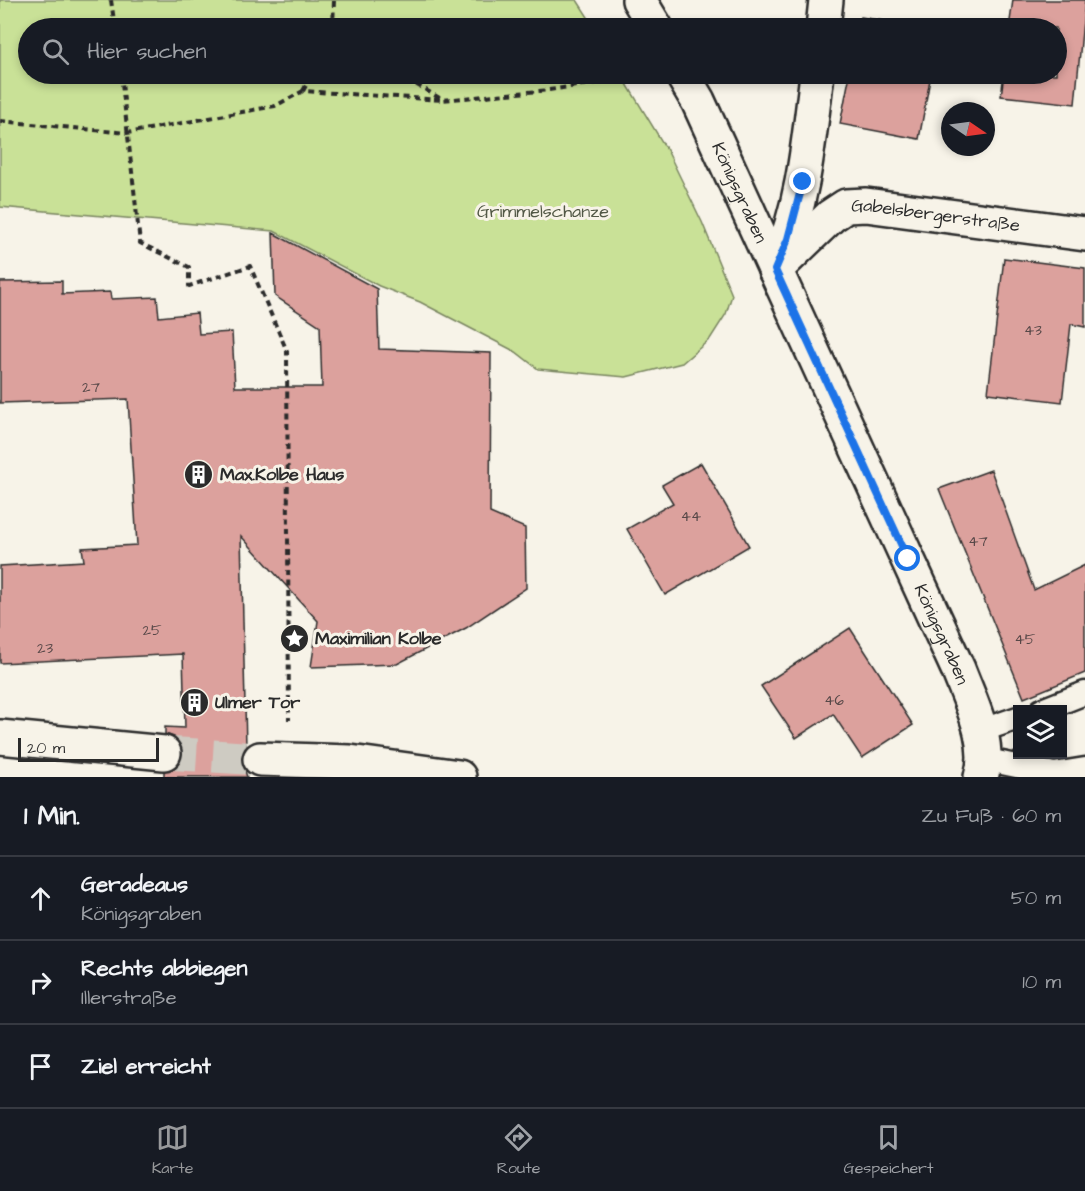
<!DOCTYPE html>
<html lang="de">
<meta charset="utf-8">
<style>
:root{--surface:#171b24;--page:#242831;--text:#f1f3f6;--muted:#9ea1a6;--line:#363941;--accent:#98999b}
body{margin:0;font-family:"Architects Daughter",sans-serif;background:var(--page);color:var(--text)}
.controls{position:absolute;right:18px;bottom:18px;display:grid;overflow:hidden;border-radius:0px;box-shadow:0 3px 9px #0003}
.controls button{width:54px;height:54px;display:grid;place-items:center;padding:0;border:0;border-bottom:2px solid var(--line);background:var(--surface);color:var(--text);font:30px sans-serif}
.compass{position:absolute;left:941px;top:102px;width:54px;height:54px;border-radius:50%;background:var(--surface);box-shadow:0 3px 9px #0003;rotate:103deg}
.scale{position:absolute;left:18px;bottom:15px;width:141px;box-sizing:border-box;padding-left:6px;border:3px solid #2b2b2b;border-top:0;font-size:16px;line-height:21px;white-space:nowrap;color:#2b2b2b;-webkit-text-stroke:4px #f7f3e8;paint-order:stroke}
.stop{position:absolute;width:18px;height:18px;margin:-14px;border:4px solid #1a73e8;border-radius:50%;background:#fff}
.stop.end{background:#1a73e8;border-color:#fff;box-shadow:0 2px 6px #0008}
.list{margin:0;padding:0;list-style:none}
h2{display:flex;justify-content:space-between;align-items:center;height:78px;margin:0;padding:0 24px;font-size:26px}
h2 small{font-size:20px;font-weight:400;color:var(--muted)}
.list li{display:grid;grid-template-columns:39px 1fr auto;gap:18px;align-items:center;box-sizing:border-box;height:84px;padding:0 24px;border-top:2px solid var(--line)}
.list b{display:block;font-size:22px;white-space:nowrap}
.list p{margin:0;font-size:20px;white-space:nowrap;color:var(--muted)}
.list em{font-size:20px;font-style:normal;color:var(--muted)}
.icon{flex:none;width:33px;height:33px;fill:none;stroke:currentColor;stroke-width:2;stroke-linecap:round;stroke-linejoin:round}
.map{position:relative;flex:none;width:1085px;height:777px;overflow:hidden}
.search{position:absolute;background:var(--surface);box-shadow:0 3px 9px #0003;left:18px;right:18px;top:18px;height:66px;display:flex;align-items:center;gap:15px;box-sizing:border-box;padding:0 21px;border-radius:33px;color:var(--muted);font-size:22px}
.sheet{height:330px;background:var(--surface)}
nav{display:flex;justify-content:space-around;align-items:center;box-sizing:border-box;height:84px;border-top:2px solid var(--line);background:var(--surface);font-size:16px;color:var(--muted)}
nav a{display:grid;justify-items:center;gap:3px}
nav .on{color:var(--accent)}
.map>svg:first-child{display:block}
</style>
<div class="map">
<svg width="1085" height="777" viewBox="0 0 1085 777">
<rect width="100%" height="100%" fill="#f7f3e8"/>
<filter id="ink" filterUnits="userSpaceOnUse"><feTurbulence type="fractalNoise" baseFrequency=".0167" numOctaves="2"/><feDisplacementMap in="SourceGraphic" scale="12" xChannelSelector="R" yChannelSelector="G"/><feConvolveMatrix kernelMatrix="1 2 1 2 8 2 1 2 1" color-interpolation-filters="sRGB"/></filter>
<g filter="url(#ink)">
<path fill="#c9e197" stroke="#7a8661" stroke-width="1.5" d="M0 0H577L595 28H28V74H621L667 150 702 222 732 295 726 314 710 339 682 363 626 377 538 369 516 352 420 302 379 286 274 231 0 207Z"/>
<g fill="#dca19d" stroke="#2b2b2b" stroke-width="1.5">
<path d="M1013 0H1085L1075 104 1001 96 1004 74H1056V28H1009Z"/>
<path d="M861 17 924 28H859Z"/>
<path d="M850 74H931L919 139 840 124Z"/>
<path d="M273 233 377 289 379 349 491 353 490 513 525 528 526 588 466 628 397 664 311 667 318 621 241 536 246 747 241 759 247 777H164V771L179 764 183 755 181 745 174 737 165 734V727L185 728 183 654 0 663V566L84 561 82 548 137 545 128 399 0 403V282L62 281V294L110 292 111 299 157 297 159 317 197 313 199 334 232 332 235 387H322L320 326 275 296Z"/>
<path d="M1004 258 1085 268V327L1071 324 1062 402 988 393Z"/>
<path d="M701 463 749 546 665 595 627 529 673 503 662 485Z"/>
<path d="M991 470 1034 590 1085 565V673L1024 698 939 489Z"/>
<path d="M850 628 913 725 862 758 833 714 796 738 761 686Z"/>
</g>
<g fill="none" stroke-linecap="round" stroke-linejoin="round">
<path stroke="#cecbc2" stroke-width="33" stroke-dasharray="33 16" stroke-linecap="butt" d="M164 753 260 759"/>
<defs>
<g id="lane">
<path d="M1042 710 1085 693"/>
<path d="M980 731 1018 718"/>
<path d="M983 759 1054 774 1085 769"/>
</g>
<g id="street">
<path d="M823 28 826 0"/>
<path d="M778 263C804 203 809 138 817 74"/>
<path id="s1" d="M775 270 831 216 846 206 866 205 1085 234"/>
<path d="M0 737 164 753"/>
<path d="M260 759 350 762 459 777"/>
</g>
<g id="secondary">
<path d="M639 0 656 28"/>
<path id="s2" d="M682 74 698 101 958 669C970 701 992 742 981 777"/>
</g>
</defs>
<use href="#lane" stroke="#2b2b2b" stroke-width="27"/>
<use href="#street" stroke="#2b2b2b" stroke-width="38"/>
<use href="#secondary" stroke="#2b2b2b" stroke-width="38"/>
<g stroke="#2b2b2b" stroke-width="4" stroke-dasharray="6 4.5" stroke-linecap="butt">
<path d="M111 0 115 28"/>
<path d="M333 28 334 0"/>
<path d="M121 74 140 243 189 267V286L250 266 287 351 289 720"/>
<path d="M398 74 443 100"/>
<path d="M303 91 312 74"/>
<path d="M0 121 127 133 275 106 303 91 443 100 549 90 643 76"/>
</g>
<use href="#lane" stroke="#f7f3e8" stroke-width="22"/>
<use href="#street" stroke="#f7f3e8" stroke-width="33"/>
<use href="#secondary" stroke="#f7f3e8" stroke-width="33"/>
</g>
</g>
<g fill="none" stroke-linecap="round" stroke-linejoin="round" filter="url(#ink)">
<path stroke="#1a73e8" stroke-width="8" d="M803 182 788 239 775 270 908 559"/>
</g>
<defs>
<symbol id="building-disc" viewBox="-11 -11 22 22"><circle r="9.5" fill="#2b2b2b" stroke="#f7f3e8"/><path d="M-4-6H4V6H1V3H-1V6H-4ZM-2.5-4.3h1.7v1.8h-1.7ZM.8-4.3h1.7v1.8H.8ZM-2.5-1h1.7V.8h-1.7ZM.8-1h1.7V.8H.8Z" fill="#fff"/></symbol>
<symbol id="sight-disc" viewBox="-11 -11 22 22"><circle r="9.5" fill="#2b2b2b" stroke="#f7f3e8"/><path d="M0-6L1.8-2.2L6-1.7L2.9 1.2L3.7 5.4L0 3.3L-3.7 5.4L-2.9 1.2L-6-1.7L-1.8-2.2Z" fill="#fff"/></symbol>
</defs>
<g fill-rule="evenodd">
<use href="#building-disc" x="182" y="458" width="33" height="33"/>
<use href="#sight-disc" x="278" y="622" width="33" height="33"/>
<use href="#building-disc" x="178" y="686" width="33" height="33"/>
</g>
<g text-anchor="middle" stroke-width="6" stroke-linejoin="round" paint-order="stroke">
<g font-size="15" fill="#574848">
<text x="1033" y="335">43</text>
<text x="91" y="392">27</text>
<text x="691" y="521">44</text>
<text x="978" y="546">47</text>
<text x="152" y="635">25</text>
<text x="1025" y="644">45</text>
<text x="45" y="653">23</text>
<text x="834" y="705">46</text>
</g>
<g font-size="18" fill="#2b2b2b" stroke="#f7f3e8">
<text dy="6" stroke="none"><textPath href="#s2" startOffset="132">Königsgraben</textPath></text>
<text dy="6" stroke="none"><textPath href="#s1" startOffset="186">Gabelsbergerstraße</textPath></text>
<text dy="6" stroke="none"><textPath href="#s2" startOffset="618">Königsgraben</textPath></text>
</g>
<g font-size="18" fill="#525846" stroke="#f7f3e8">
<text x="543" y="217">Grimmelschanze</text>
</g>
<g font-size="18" font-weight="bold" fill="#2b2b2b" stroke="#f7f3e8" text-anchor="start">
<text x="220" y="480">Max.Kolbe Haus</text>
<text x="315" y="644">Maximilian Kolbe</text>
<text x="215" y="708">Ulmer Tor</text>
</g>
</g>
</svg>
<div class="controls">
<button><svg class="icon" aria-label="layers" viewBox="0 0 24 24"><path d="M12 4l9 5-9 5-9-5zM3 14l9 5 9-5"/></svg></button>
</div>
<svg class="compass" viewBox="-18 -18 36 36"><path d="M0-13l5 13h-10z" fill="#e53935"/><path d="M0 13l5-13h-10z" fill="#9ea1a6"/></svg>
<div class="scale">20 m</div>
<div class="stop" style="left:908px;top:559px"></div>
<div class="stop end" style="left:803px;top:182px"></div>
<div class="search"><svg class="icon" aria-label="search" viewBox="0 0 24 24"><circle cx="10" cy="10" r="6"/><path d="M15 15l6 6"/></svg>Hier suchen</div>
</div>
<section class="sheet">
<h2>1 Min.<small>Zu Fuß · 60 m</small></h2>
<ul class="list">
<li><svg class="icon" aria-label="ahead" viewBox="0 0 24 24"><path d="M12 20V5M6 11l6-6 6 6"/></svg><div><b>Geradeaus</b><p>Königsgraben</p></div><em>50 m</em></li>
<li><svg class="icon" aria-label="right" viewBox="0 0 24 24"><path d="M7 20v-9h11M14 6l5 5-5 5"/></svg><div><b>Rechts abbiegen</b><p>Illerstraße</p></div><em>10 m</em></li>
<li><svg class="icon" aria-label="arrive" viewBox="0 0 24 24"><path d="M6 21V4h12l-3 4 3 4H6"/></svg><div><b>Ziel erreicht</b></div></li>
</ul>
</section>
<nav>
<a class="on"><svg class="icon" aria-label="map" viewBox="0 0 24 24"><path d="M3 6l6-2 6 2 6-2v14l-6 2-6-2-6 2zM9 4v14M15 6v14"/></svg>Karte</a>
<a><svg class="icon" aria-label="directions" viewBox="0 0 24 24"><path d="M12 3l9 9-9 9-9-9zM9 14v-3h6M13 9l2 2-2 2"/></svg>Route</a>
<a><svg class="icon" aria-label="saved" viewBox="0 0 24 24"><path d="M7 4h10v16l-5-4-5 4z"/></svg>Gespeichert</a>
</nav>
